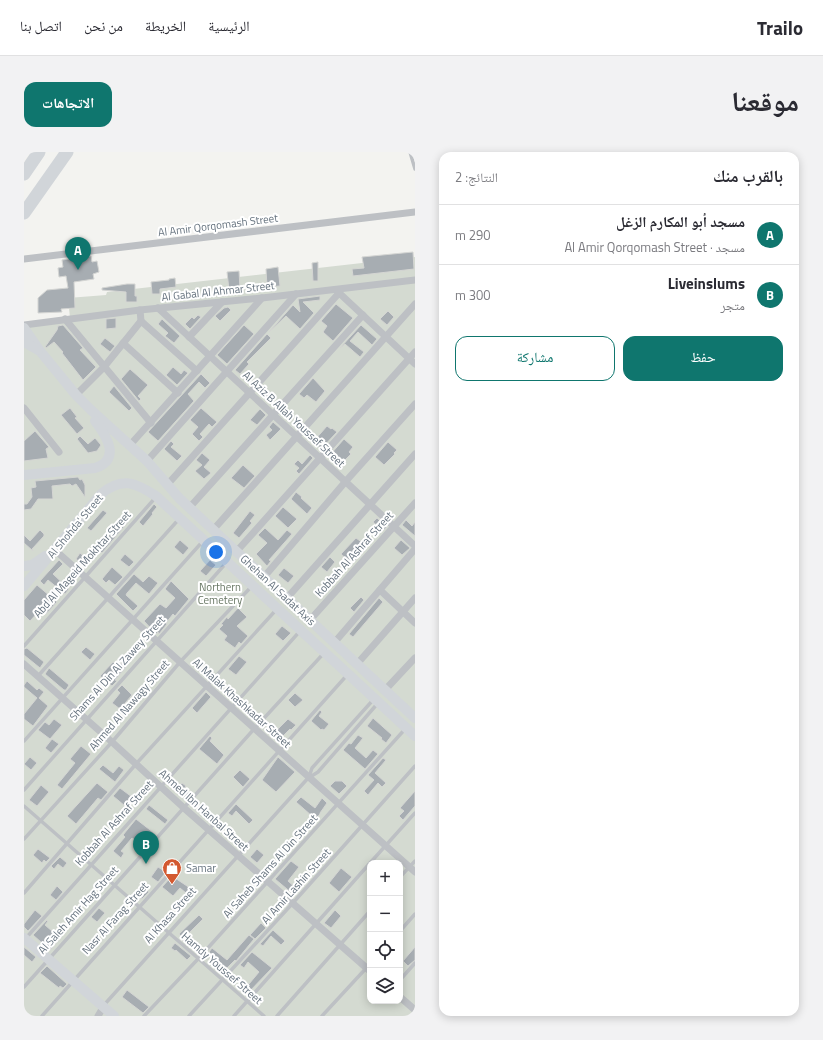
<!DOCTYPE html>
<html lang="ar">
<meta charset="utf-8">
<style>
:root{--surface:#fff;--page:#f2f2f3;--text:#2b2b33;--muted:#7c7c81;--line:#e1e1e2;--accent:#0f766e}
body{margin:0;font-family:"Titillium Web","Noto Naskh Arabic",sans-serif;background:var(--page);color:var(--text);direction:rtl}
.controls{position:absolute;right:12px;bottom:12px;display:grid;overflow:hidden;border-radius:8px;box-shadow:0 2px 10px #0003}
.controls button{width:36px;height:36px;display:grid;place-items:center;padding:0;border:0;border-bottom:1px solid var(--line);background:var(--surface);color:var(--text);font:20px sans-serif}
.you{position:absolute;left:192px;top:400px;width:14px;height:14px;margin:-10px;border:3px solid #fff;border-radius:50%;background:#1a73e8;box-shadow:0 0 0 6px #1a73e833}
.badge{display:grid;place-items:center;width:26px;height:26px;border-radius:50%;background:var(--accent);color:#fff;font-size:13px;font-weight:700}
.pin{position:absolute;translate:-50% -33px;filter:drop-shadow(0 1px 2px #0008)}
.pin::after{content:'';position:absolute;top:21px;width:14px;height:12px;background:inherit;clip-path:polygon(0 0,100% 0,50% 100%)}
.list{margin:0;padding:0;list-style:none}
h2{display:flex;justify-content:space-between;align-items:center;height:52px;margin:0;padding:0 16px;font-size:17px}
h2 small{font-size:13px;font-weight:400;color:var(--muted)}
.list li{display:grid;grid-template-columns:26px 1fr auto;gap:12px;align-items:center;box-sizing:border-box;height:60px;padding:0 16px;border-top:1px solid var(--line)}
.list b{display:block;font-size:15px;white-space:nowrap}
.list p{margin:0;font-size:13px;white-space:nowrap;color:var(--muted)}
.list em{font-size:13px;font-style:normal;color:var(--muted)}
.actions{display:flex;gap:8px;padding:12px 16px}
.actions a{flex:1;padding:9px 0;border:1px solid var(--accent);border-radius:12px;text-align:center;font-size:14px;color:var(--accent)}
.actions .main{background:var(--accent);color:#fff}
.icon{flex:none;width:22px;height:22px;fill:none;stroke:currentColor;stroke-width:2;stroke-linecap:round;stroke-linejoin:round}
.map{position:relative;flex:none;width:391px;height:864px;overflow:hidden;direction:ltr;border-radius:12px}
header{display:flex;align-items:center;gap:24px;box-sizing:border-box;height:56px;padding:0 20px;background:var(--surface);border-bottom:1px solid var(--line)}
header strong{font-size:19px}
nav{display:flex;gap:22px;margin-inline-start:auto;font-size:14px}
.intro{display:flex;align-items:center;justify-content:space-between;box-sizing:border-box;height:96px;padding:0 24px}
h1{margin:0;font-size:28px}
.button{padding:10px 18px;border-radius:12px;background:var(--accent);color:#fff;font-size:14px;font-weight:700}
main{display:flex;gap:24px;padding:0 24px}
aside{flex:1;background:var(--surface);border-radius:12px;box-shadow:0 2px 10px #0003}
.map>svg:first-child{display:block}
</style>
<header>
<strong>Trailo</strong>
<nav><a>الرئيسية</a><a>الخريطة</a><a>من نحن</a><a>اتصل بنا</a></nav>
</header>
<div class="intro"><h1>موقعنا</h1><a class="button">الاتجاهات</a></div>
<main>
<aside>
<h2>بالقرب منك<small>النتائج: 2</small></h2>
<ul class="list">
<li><span class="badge">A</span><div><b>مسجد أبو المكارم الزغل</b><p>مسجد · Al Amir Qorqomash Street</p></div><em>290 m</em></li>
<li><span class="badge">B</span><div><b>Liveinslums</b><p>متجر</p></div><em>300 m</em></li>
</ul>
<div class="actions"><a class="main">حفظ</a><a>مشاركة</a></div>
</aside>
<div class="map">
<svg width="391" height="864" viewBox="0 0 391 864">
<rect width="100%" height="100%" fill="#f3f3f0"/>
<path fill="#d4dad1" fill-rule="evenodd" d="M391 105V864H0V172L46 166 44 146 82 143 83 140ZM346 711H376V849H346Z"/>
<g fill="#a7adb2" stroke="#d4d5d3">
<path d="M389 100 390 117 329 124 328 117 340 116 338 105Z"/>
<path d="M67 104 68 110 73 109 75 120 69 122 70 127 50 130 51 156 37 157 38 160 14 161V146L23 138 44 136 42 124 35 125 34 116 39 115 38 108Z"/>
<path d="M294 110V129H289L288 111Z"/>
<path d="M254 115 256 134 243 135 242 117Z"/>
<path d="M215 119 216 137 205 138 203 120Z"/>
<path d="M151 126 152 135 136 137V142H128L127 130 145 128V127Z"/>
<path d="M103 132H111V144H113V150H102V140L78 138V136Z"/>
<path d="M296 144V148L279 150 290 161 276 177 262 164 245 180 269 153 276 160 274 147Z"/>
<path d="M312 152 329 166 309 189 299 180 303 174 297 169Z"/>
<path d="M204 155 207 158 196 169 191 164 200 156Z"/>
<path d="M364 159 370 165 363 173 356 167Z"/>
<path d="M174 163 177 165 166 177 161 172 168 165 170 167Z"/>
<path d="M92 166V176L82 177V167Z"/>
<path d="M138 167 156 184 150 191 141 184 144 181 134 172Z"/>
<path d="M39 173 59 196 56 198 72 215 59 228 38 201 39 200 30 190 22 196 21 195 33 178 34 174Z"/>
<path d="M220 173 230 182 203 212 193 203Z"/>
<path d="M337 173 353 187 348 193 334 180 326 189 340 200 336 205 321 192 316 196Z"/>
<path d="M243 182 247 186 223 210 225 212 216 222 211 218Z"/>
<path d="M81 186 91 194 86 200 76 192Z"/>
<path d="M149 215 157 222 160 218 164 221 153 233 142 223Z"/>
<path d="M106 217 124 233 114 244 117 247 115 249 97 227Z"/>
<path d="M177 222 186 231 181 236 175 230 164 242 170 249 134 289 124 280Z"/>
<path d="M289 226 301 239 292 250 283 243 280 246 275 242Z"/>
<path d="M90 234 108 256 105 259 85 240Z"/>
<path d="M239 234 252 246 247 250 234 239Z"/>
<path d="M46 256 53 265 51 266 60 276 53 282 37 263Z"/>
<path d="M177 256 193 270 188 275 185 272 176 282 179 285 175 289 168 282 174 275 166 268Z"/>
<path d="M236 257 242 263 233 273 226 268Z"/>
<path d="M249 270 257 277 246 288 242 283 248 278 245 275Z"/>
<path d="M303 274 307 277 308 276 313 280 297 297 289 290Z"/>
<path d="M11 279 25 295 22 297 24 306 0 309V289Z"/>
<path d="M56 284 64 292 71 286 77 293 73 299 64 301 53 287Z"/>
<path d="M320 287 329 295 325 300 327 302 315 314 305 304Z"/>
<path d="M147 289 150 292 147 295 158 304 153 309 140 297Z"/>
<path d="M364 290 373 298 370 301 371 302 360 313 351 305Z"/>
<path d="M178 301 186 308 180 315 187 321 180 327 171 319 178 313 172 308Z"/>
<path d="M286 303 289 306 275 322 272 319 275 316 270 312 274 308 278 312Z"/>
<path d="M219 313 231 324 220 336 207 326Z"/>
<path d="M54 325 56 328 58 327 61 333V345L52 332 48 334 46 332 28 334 29 347H14L7 357 0 358V352H3L8 345 7 336 12 335 11 329Z"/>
<path d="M272 340 278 345 277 346 288 356 283 362 267 347Z"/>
<path d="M130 352 133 355 128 361 129 362 119 374 115 370Z"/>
<path d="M259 355 273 367 264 376 251 364Z"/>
<path d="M79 358 83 361 67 379 63 376Z"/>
<path d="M226 359 231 363 226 369 228 371 215 386 209 381Z"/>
<path d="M353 366 363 375 360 378H358L349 370Z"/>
<path d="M100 367 104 370 78 401 73 396Z"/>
<path d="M382 368 388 374 391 370V384L378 373Z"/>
<path d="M241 376 254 388 263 378 268 382 245 408 247 409 243 414 232 402 243 391 234 383Z"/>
<path d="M16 378 20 382V384L8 397 9 399 0 391V383L6 389Z"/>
<path d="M332 386 343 394 342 396H343L328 412 317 402Z"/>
<path d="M156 388 165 396 159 403 150 395Z"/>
<path d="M377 388 386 396 378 403 370 396Z"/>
<path d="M56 401 67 410 62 415 52 407Z"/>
<path d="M101 402 110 410 105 415 96 408Z"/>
<path d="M306 405 311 410 303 420 297 415Z"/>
<path d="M35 408 39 412 29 422 45 437 41 442 24 428 20 433 16 429Z"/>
<path d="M186 408 192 413 182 424 176 419Z"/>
<path d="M88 415 99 425 91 433 85 428 82 431 78 427Z"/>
<path d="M260 416 270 424 264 431 254 423Z"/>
<path d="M110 422 119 430 125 424 134 431 125 442 112 431 103 441 102 443 114 454 109 459 92 442Z"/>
<path d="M147 429 165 447 151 464 149 462 142 471 143 472 135 482 134 480 132 482 120 469 136 452 142 456 151 446 141 437Z"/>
<path d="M13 433 33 450 22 462 17 457 6 469 0 463V448Z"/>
<path d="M337 445 340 448 330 460 326 456Z"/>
<path d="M355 446 359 450 329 485 325 482Z"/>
<path d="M214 456 223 465 213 474 224 484 217 492 215 490 211 496 200 488 203 484 195 477 199 473 197 472 203 465 204 467Z"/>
<path d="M258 474 267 481 259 489 251 482Z"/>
<path d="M62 495 71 502 66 508 57 500Z"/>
<path d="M3 496 20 510 16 516 0 503V497Z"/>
<path d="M215 504 223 510 212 523 204 517Z"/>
<path d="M89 510 94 514 97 511 102 515 91 528 93 529 88 534 76 524Z"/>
<path d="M25 516 45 533 42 538H40L21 522Z"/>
<path d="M3 529 13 538 15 536 20 540 15 546 24 554 9 574 0 567V562L13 546 0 535V533Z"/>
<path d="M98 533 108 543 96 557 88 551 96 541 93 538Z"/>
<path d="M182 540 187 545 173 561 168 556Z"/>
<path d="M271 541 279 548 271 555 264 548Z"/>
<path d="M296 558 298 560 295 564 305 572 300 578 298 577 297 578 287 569Z"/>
<path d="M349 566 368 583 362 591 357 587 358 586 343 574Z"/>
<path d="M30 567 38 573 26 587 14 578 21 570 25 573Z"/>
<path d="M264 567 272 573 267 578 266 577 255 588 248 581 253 576 254 577Z"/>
<path d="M334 583 339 586 331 596 342 606 349 598 354 602 341 617 319 598 325 591 327 592Z"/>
<path d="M186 584 188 586 186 589 200 603 193 612 175 597Z"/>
<path d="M28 587 35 592 27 601 21 596Z"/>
<path d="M57 594 67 602 38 637 33 633 51 611 46 607Z"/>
<path d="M6 605 13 611 7 618 0 612Z"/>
<path d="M254 605 271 620 252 640 238 628Z"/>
<path d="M359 606 362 608 351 621 362 631 358 635 354 631 344 643 340 639 350 628 344 623Z"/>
<path d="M79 613 89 621 95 614 100 618 91 630 75 617Z"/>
<path d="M216 618 226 627 219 635 209 625Z"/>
<path d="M311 629H318L323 634 315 642 306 634Z"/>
<path d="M73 631 84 640 77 648 74 646 52 672 43 664Z"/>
<path d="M158 631 162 634 160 637 165 641 161 646 151 638Z"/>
<path d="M17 633 25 640 13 654 5 648Z"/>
<path d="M96 636 108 645 101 654 89 644Z"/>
<path d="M391 639V654L379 668 375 664 380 659 376 656Z"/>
<path d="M277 645 291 656 298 646 303 651 296 661V662L283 677 279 674 288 664 272 650Z"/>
<path d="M212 652 229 668 225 672 212 659 208 664 204 661Z"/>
<path d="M125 653 144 668 141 672 122 657Z"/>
<path d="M112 667 130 681 119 694 108 686 97 699 100 701 97 706 89 699 101 685 99 683Z"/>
<path d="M14 697 26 706 22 710 20 708 18 711 9 703Z"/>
<path d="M233 697 240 703 233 711 226 705Z"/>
<path d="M36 705 43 711 39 716 34 712 30 717 27 714Z"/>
<path d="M267 709 275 715 264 729 273 737 269 742 251 727Z"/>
<path d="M134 715 142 720 134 730 127 725Z"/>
<path d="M317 716 328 725 315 740 305 731Z"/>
<path d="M148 724 163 734 166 737 162 741 156 736 149 744 138 735Z"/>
<path d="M33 734 39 740 32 748 26 743Z"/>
<path d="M118 734 125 740 118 747 111 742Z"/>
<path d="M75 756 81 761 73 770 67 765Z"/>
<path d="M11 758 18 764 4 779 0 775V772Z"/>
<path d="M311 758 317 764 307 776 300 771Z"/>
<path d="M175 763 179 767 163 783 176 794 171 799 156 786 157 784 155 782Z"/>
<path d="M23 768 24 769 21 773 36 786 26 798 9 783Z"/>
<path d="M237 771 242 776 231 787 226 783Z"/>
<path d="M249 778 261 789 257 793 247 784 239 794 236 792Z"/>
<path d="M225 783 230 787 212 809 211 808 199 820 194 816 198 812 185 800 188 796 203 808Z"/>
<path d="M151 791 167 804 163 808 152 798 151 799 147 796Z"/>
<path d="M0 795 12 805 8 810 0 803Z"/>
<path d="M391 795V808L384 814 379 809Z"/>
<path d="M228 800 248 816 224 841 220 838 235 820 224 810 220 816 216 813Z"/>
<path d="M23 814 43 832 39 836 36 834 35 836 16 821Z"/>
<path d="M103 838 125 855 119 861 98 845Z"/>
</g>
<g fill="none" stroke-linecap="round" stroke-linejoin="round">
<g stroke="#bdc0c4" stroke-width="3.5">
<path d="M386 0 391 17"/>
<path d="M0 494 132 345"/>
<path d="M14 524 155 367"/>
<path d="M0 589 179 389"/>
<path d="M286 625 294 620 354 551"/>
<path d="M0 638 203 410"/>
<path d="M0 654 240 864"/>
<path d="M0 687 88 590 156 510 228 434"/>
<path d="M346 711 391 661"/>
<path d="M376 725 391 709"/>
<path d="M0 741 112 612 252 458"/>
<path d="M376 779 391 762"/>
<path d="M2 786 276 479"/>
<path d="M376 828 391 811"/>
<path d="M0 835 230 577 300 501"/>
<path d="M80 853 285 625 288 616 349 548"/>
<path d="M18 864 324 522"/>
<path d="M120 864 174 807 382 576"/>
<path d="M165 864 268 752 391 614"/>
<path d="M210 864 346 711"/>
<path d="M253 864 346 759"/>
<path d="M298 864 346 812"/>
</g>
<g stroke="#bdc0c4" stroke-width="7">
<path d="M0 107 391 60"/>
<path d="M312 138 391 212"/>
<path d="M134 156 391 394"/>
<path d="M41 167 127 271"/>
<path d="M117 169 173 219"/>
<path d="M0 173 116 158 238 146 391 128"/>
<path d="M165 185 198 150"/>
<path d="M99 191 154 241"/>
<path d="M52 243 80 215 117 169 116 158"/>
<path d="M0 256 35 300"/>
<path d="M106 293 238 146"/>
<path d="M123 309 272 142"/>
<path d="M143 333 315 141"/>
<path d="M165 356 339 163"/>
<path d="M189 378 391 152"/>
<path d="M31 398 391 720"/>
<path d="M212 400 391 200"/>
<path d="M240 425 322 329 391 252"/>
<path d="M356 438 391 471"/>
<path d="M263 446 391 302"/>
<path d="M286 468 391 351"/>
<path d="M310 491 391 397"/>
<path d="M0 512 88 590 160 656 346 819"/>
<path d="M333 512 391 446"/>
<path d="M361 538 391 506"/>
<path d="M376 845 391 858"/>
<path d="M74 864 80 854"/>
</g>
<g stroke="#d1d5d9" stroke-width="10">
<path d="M0 176 16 199 52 243 67 258 123 309 155 346 391 566"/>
<path d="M0 190 14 198"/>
<path d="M0 323 71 316C98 308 82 283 71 269"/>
<path d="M0 414 8 413 21 404"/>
<path d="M0 434 77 342C98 324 112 331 132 344L391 584"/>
<path d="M0 786 90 864"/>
</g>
<g stroke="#d1d5d9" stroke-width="13">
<path d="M0 22 15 0"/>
<path d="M0 61 43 0"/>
</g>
</g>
<defs>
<symbol id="shop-pin" viewBox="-11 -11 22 30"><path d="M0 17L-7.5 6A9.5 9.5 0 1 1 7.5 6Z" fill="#d35930" stroke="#fff"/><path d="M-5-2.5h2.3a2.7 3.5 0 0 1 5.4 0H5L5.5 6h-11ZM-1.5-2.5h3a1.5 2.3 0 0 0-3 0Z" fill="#fff"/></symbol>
</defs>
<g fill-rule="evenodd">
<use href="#shop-pin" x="137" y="705" width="22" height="30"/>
</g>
<g text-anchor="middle" stroke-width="4" stroke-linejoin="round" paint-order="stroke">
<g font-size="11" fill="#65727e" stroke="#fff">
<text transform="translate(194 73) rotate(-7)" y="4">Al Amir Qorqomash Street</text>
<text transform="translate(194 139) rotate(-6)" y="4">Al Gabal Al Ahmar Street</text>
<text transform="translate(270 267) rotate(43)" y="4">Al Aziz B Allah Youssef Street</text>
<text transform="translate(51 374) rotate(-50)" y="4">Al Shohda' Street</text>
<text transform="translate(330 402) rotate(-48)" y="4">Kobbah Al Ashraf Street</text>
<text transform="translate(58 412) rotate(-48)" y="4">Abd Al Mageid Mokhtar Street</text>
<text transform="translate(254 438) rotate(43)" y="4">Ghehan Al Sadat Axis</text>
<text transform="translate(93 516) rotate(-48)" y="4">Shams Al Din Al Zawey Street</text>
<text transform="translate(218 551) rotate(42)" y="4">Al Malak Khashkadar Street</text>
<text transform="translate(105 553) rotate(-49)" y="4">Ahmed Al Nawagy Street</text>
<text transform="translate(180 658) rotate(42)" y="4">Ahmed Ibn Hanbal Street</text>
<text transform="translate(90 671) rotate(-48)" y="4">Kobbah Al Ashraf Street</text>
<text transform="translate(246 714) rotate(-48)" y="4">Al Saheb Shams Al Din Street</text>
<text transform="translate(272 734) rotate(-48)" y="4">Al Amir Lashin Street</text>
<text transform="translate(54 758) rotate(-48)" y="4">Al Saleh Amir Hag Street</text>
<text transform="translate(146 763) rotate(-48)" y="4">Al Khasa Street</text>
<text transform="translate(91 766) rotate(-48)" y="4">Nasr Al Farag Street</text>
<text transform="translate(198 816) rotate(41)" y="4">Hamdy Youssef Street</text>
</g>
<g font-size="11" fill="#677663" stroke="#fff">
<text x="196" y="439">Northern<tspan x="196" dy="13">Cemetery</tspan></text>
</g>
<g font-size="11" fill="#65727e" stroke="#fff" text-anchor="start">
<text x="162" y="720">Samar</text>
</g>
</g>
</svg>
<div class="controls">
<button>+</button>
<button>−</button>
<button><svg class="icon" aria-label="locate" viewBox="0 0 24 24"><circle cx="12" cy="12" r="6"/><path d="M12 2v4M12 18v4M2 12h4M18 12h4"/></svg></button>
<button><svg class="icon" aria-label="layers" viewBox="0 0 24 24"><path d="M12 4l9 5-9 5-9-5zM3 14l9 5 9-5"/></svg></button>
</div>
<div class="you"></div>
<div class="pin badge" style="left:54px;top:118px">A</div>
<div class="pin badge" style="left:122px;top:712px">B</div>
</div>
</main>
